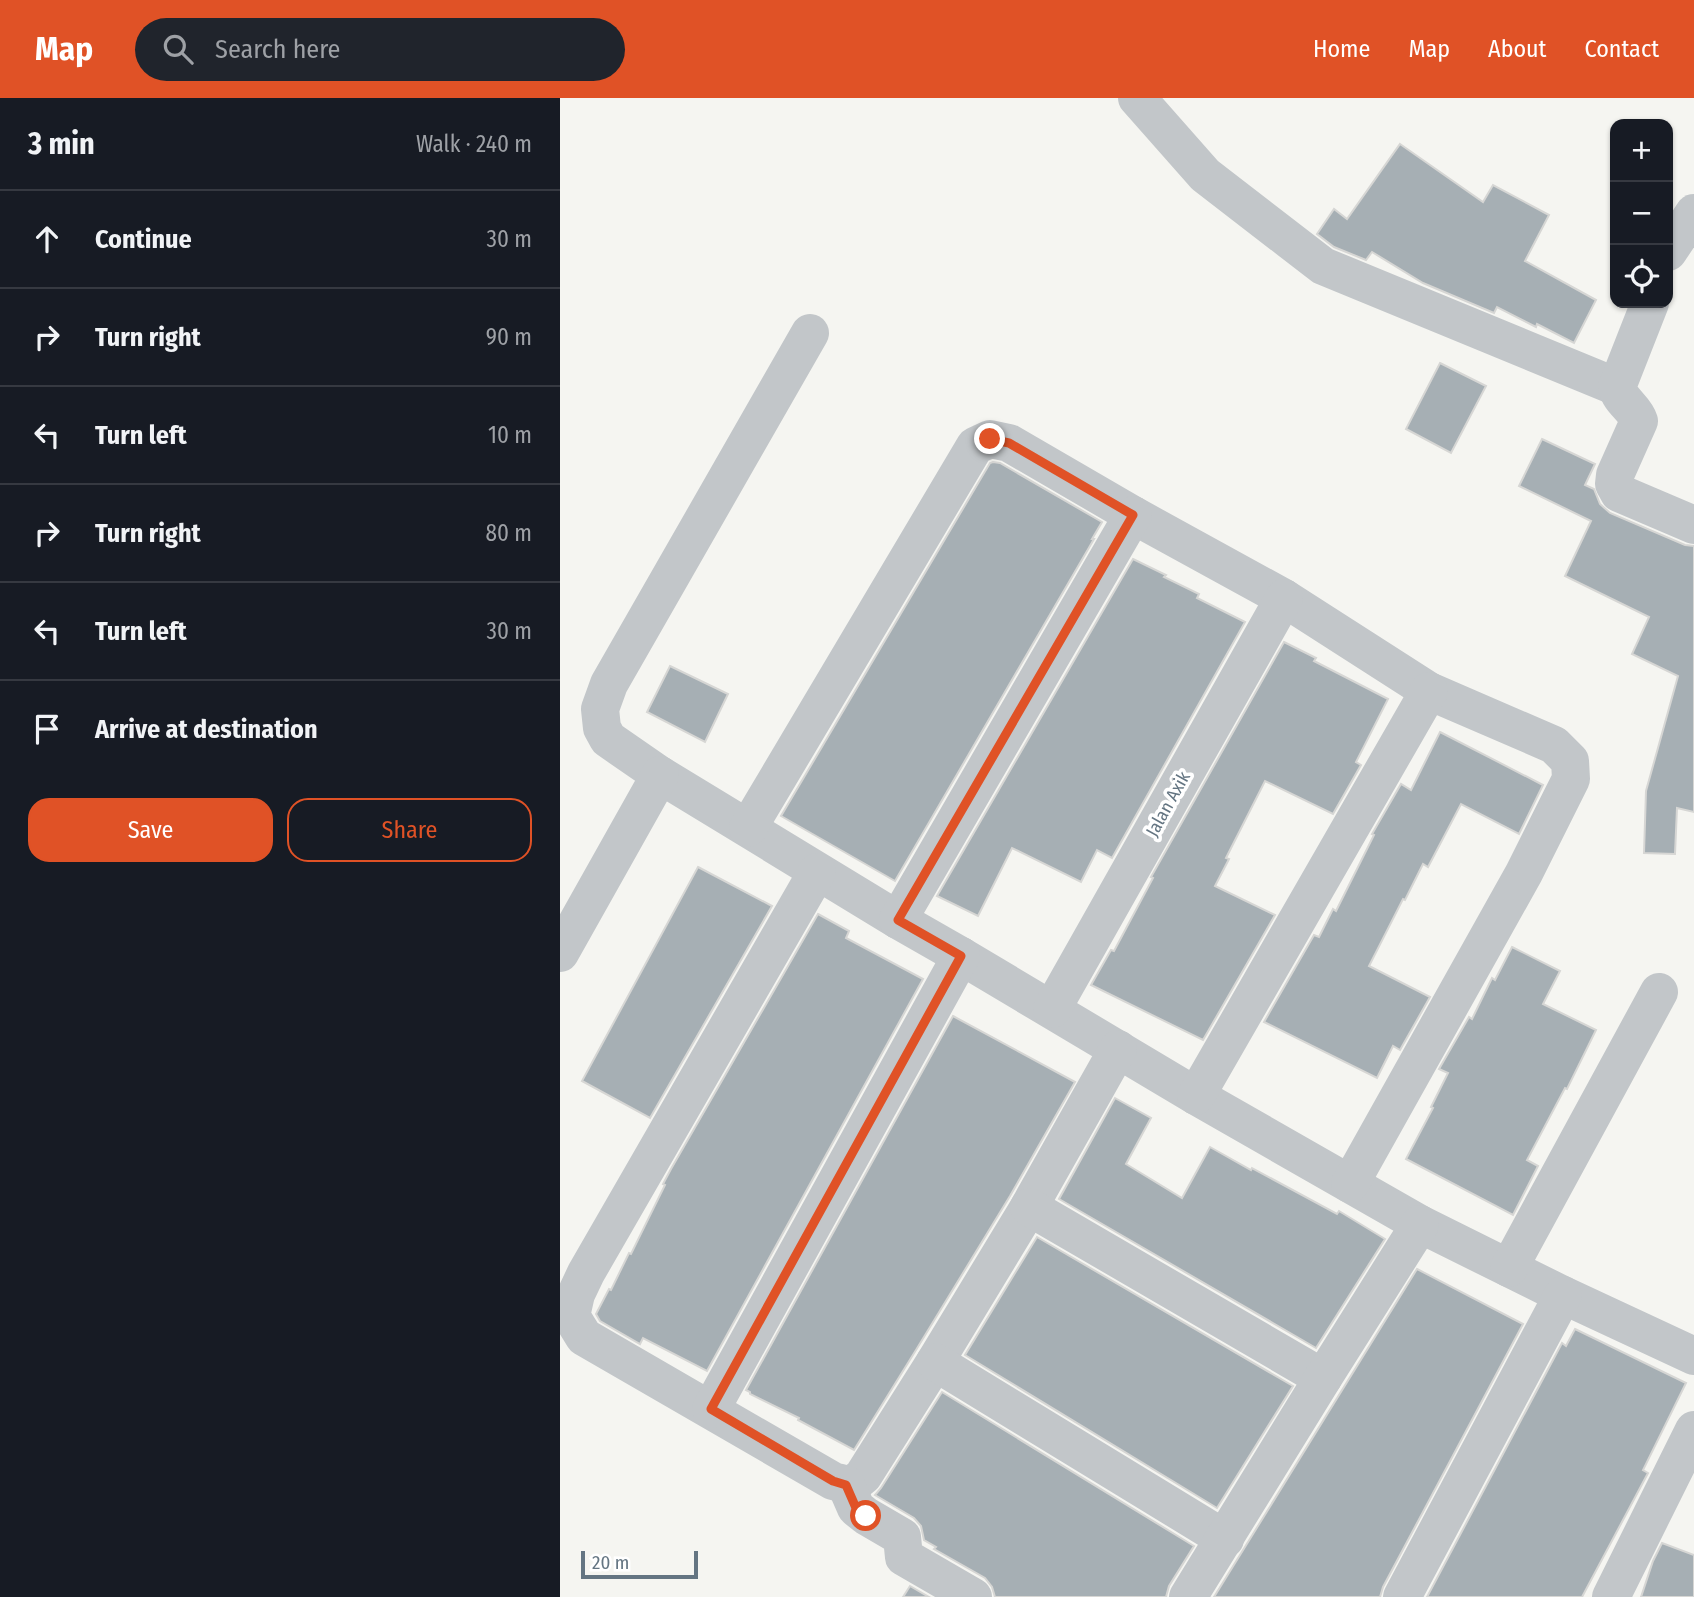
<!DOCTYPE html>
<meta charset="utf-8">
<style>
:root{--surface:#171b24;--page:#20242c;--text:#f1f3f6;--muted:#9ea1a6;--line:#363941;--accent:#e05226}
body{margin:0;font-family:"Fira Sans Condensed",sans-serif;background:var(--page);color:var(--text)}
.controls{position:absolute;right:21px;top:21px;display:grid;overflow:hidden;border-radius:14px;box-shadow:0 2px 5px #0004}
.controls button{width:63px;height:63px;display:grid;place-items:center;padding:0;border:0;border-bottom:2px solid var(--line);background:var(--surface);color:var(--text);font:35px sans-serif}
.scale{position:absolute;left:21px;bottom:18px;width:117px;box-sizing:border-box;padding-left:7px;border:4px solid #647582;border-top:0;font-size:19px;line-height:24px;white-space:nowrap;color:#647582;-webkit-text-stroke:5px #fff;paint-order:stroke}
.stop{position:absolute;width:21px;height:21px;margin:-16px;border:5px solid #e05226;border-radius:50%;background:#fff}
.stop.end{background:#e05226;border-color:#fff;box-shadow:0 2px 7px #0008}
.list{margin:0;padding:0;list-style:none}
h2{display:flex;justify-content:space-between;align-items:center;height:91px;margin:0;padding:0 28px;font-size:30px}
h2 small{font-size:23px;font-weight:400;color:var(--muted)}
.list li{display:grid;grid-template-columns:46px 1fr auto;gap:21px;align-items:center;box-sizing:border-box;height:98px;padding:0 28px;border-top:2px solid var(--line)}
.list b{display:block;font-size:26px;white-space:nowrap}
.list em{font-size:23px;font-style:normal;color:var(--muted)}
.actions{display:flex;gap:14px;padding:21px 28px}
.actions a{flex:1;padding:16px 0;border:2px solid var(--accent);border-radius:21px;text-align:center;font-size:24px;color:var(--accent)}
.actions .main{background:var(--accent);color:#fff}
.icon{flex:none;width:38px;height:38px;fill:none;stroke:currentColor;stroke-width:2;stroke-linecap:round;stroke-linejoin:round}
.map{position:relative;flex:none;width:1134px;height:1499px;overflow:hidden}
header{display:flex;align-items:center;gap:42px;box-sizing:border-box;height:98px;padding:0 35px;background:var(--accent);color:#fff}
header strong{font-size:33px}
nav{display:flex;gap:38px;margin-inline-start:auto;font-size:24px}
.search{width:490px;height:63px;background:var(--page);display:flex;align-items:center;gap:18px;box-sizing:border-box;padding:0 24px;border-radius:38px;color:var(--muted);font-size:26px}
main{display:flex}
aside{flex:1;background:var(--surface)}
.map>svg:first-child{display:block}
</style>
<header>
<strong>Map</strong>
<div class="search"><svg class="icon" aria-label="search" viewBox="0 0 24 24"><circle cx="10" cy="10" r="6"/><path d="M15 15l6 6"/></svg>Search here</div>
<nav><a>Home</a><a>Map</a><a>About</a><a>Contact</a></nav>
</header>
<main>
<aside>
<h2>3 min<small>Walk · 240 m</small></h2>
<ul class="list">
<li><svg class="icon" aria-label="ahead" viewBox="0 0 24 24"><path d="M12 20V5M6 11l6-6 6 6"/></svg><div><b>Continue</b></div><em>30 m</em></li>
<li><svg class="icon" aria-label="right" viewBox="0 0 24 24"><path d="M7 20v-9h11M14 6l5 5-5 5"/></svg><div><b>Turn right</b></div><em>90 m</em></li>
<li><svg class="icon" aria-label="left" viewBox="0 0 24 24"><path d="M17 20v-9H6M10 6l-5 5 5 5"/></svg><div><b>Turn left</b></div><em>10 m</em></li>
<li><svg class="icon" aria-label="right" viewBox="0 0 24 24"><path d="M7 20v-9h11M14 6l5 5-5 5"/></svg><div><b>Turn right</b></div><em>80 m</em></li>
<li><svg class="icon" aria-label="left" viewBox="0 0 24 24"><path d="M17 20v-9H6M10 6l-5 5 5 5"/></svg><div><b>Turn left</b></div><em>30 m</em></li>
<li><svg class="icon" aria-label="arrive" viewBox="0 0 24 24"><path d="M6 21V4h12l-3 4 3 4H6"/></svg><div><b>Arrive at destination</b></div></li>
</ul>
<div class="actions"><a class="main">Save</a><a>Share</a></div>
</aside>
<div class="map">
<svg width="1134" height="1499" viewBox="0 0 1134 1499">
<rect width="100%" height="100%" fill="#f5f5f1"/>
<g fill="#a6afb4" stroke="#d6d6d4" stroke-width="2">
<path d="M840 46 923 104 933 87 989 117 965 163 1036 202 1014 245 977 226 976 229 937 209 934 215 863 185 812 154 806 162 774 149 757 136 774 111 787 121Z"/>
<path d="M880 265 926 288 891 355 846 331Z"/>
<path d="M982 341 1035 366 1025 387 1034 391 1040 406 1050 415 1125 447 1134 448V714L1117 710 1115 756 1084 755 1086 693 1118 578 1072 556 1089 519 1005 478 1031 423 959 388Z"/>
<path d="M433 364 440 365 542 424 532 441H534L335 783 221 718 430 365Z"/>
<path d="M573 461 606 477 604 479 639 496 637 500 685 524 552 760 537 752 521 784 452 750 418 818 377 798Z"/>
<path d="M724 544 756 560 754 563 828 601 796 664 801 667 773 716 705 683 666 760 669 761 655 788 715 817 643 942 531 887 551 852 554 853 593 780 591 779Z"/>
<path d="M110 568 168 596 145 644 87 614Z"/>
<path d="M880 634 983 687 959 736 901 706 868 769 863 766 845 802 843 801 809 868 870 899 840 952 833 948 817 980 704 924 754 837 759 839 773 811 776 813 814 737 812 736 841 686 851 692Z"/>
<path d="M138 769 212 808 90 1020 22 983Z"/>
<path d="M258 816 289 833 286 840 363 881 147 1273 83 1240 80 1246 40 1223 36 1216 49 1191 51 1192 69 1155 71 1156 105 1087 103 1086 111 1071Z"/>
<path d="M952 849 1000 873 983 906 1036 932 1007 991 1005 990 967 1062 978 1068 953 1117 846 1061 873 1010 871 1009 888 975 879 971 909 919 912 921 932 880 935 882Z"/>
<path d="M393 918 515 984 450 1098 356 1252 294 1352 238 1322 239 1320 190 1296V1294L186 1292Z"/>
<path d="M555 1000 591 1020 566 1066 622 1100 650 1049 691 1072 692 1070 777 1116 779 1113 825 1141 756 1250 499 1101Z"/>
<path d="M477 1139 733 1288 657 1410 405 1257Z"/>
<path d="M857 1171 963 1226 823 1489 820 1499H654Z"/>
<path d="M1015 1231 1126 1285 1083 1372 1088 1375 1022 1499H867L1002 1245 1006 1248Z"/>
<path d="M382 1294 634 1448 609 1488 606 1499H435L432 1489 425 1480 374 1451 376 1449 364 1442 361 1428 354 1420 315 1397 321 1390Z"/>
<path d="M1102 1445 1134 1457V1499H1081L1093 1463Z"/>
<path d="M350 1488 369 1499H343Z"/>
</g>
<g fill="none" stroke-linecap="round" stroke-linejoin="round">
<g stroke="#c2c6c9" stroke-width="38">
<path d="M577 0 645 77 763 168 1057 289"/>
<path d="M1108 154 1134 115"/>
<path d="M1090 205 1057 289C1060 303 1075 310 1079 323L1055 377 1054 386 1059 395 1134 427"/>
<path d="M250 235 49 586 40 611 42 630 48 641 100 677 338 822 401 858 636 998 860 1126 1003 1197 1134 1258"/>
<path d="M188 730 415 348 430 341 449 345 573 417 724 500 869 593 994 647 1010 663 1011 681 964 775 790 1086"/>
<path d="M257 774 26 1175 16 1196 11 1218 24 1239 273 1383C287 1387 292 1388 303 1378L375 1264 469 1109 558 951"/>
<path d="M338 822 573 417"/>
<path d="M0 855 100 677"/>
<path d="M492 911 724 500"/>
<path d="M636 998 869 593"/>
<path d="M469 1109 763 1280"/>
<path d="M949 1170 1099 894"/>
<path d="M375 1264 665 1441"/>
<path d="M151 1311 401 858"/>
<path d="M286 1387 296 1410 306 1418 342 1439 344 1459 413 1499"/>
<path d="M628 1499 763 1280 860 1126"/>
<path d="M842 1499 1003 1197"/>
<path d="M1051 1499 1134 1332"/>
</g>
</g>
<g fill="none" stroke-linecap="round" stroke-linejoin="round">
<path stroke="#e05226" stroke-width="9" d="M306 1418 296 1410 286 1387 273 1383 151 1311 401 858 338 822 573 417 449 345 430 341"/>
</g>
<g text-anchor="middle" stroke-width="7" stroke-linejoin="round" paint-order="stroke">
<g font-size="18" fill="#647582" stroke="#fff">
<text transform="translate(608 706) rotate(-61)" y="6">Jalan Axik</text>
</g>
</g>
</svg>
<div class="controls">
<button>+</button>
<button>−</button>
<button><svg class="icon" aria-label="locate" viewBox="0 0 24 24"><circle cx="12" cy="12" r="6"/><path d="M12 2v4M12 18v4M2 12h4M18 12h4"/></svg></button>
</div>
<div class="scale">20 m</div>
<div class="stop" style="left:306px;top:1418px"></div>
<div class="stop end" style="left:430px;top:341px"></div>
</div>
</main>
